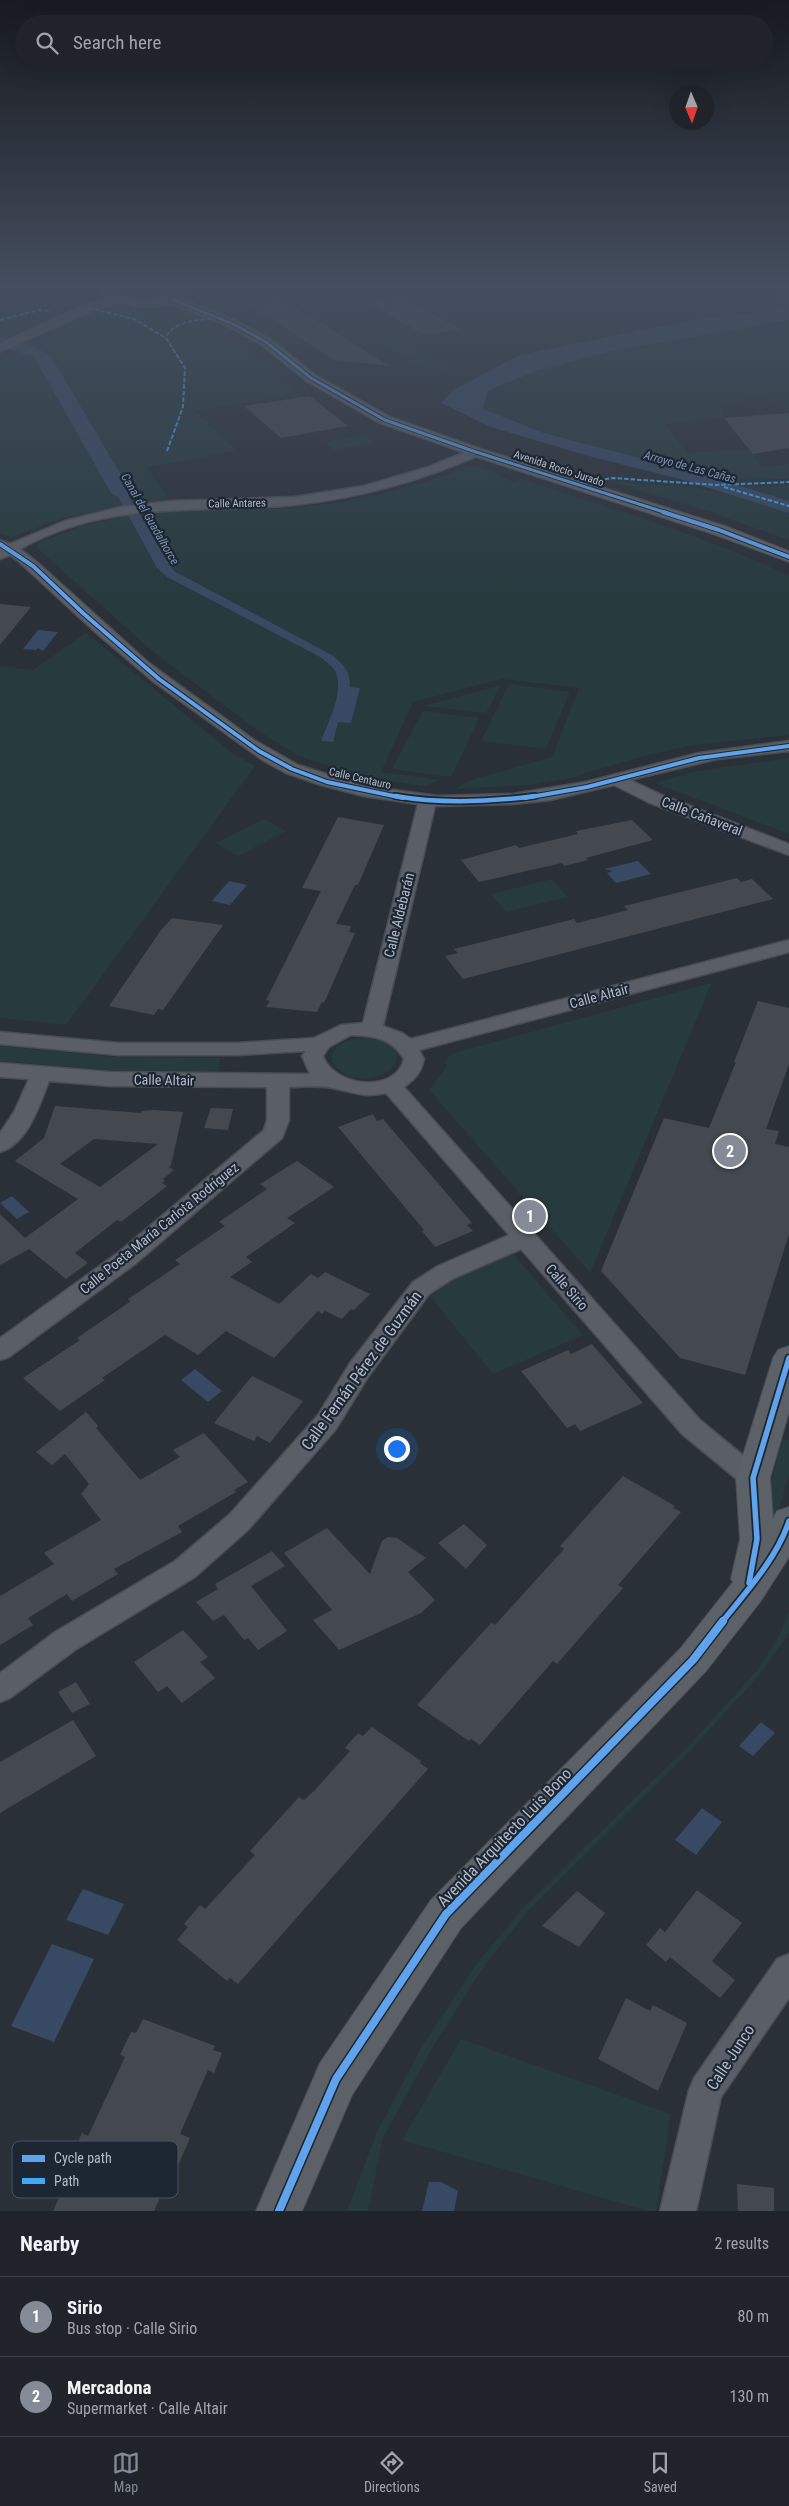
<!DOCTYPE html>
<meta charset="utf-8">
<style>
:root{--surface:#20242a;--page:#2d3036;--text:#f1f3f6;--muted:#a2a4a8;--line:#3d4147;--accent:#848b96}
body{margin:0;font-family:"Roboto Condensed",sans-serif;background:var(--page);color:var(--text)}
.compass{position:absolute;left:669px;top:85px;width:45px;height:45px;border-radius:50%;background:var(--surface);box-shadow:0 5px 20px #0002;rotate:178deg}
.you{position:absolute;left:396px;top:1448px;width:18px;height:18px;margin:-12px;border:4px solid #fff;border-radius:50%;background:#1a73e8;box-shadow:0 0 0 8px #1a73e833}
.badge{display:grid;place-items:center;width:32px;height:32px;border-radius:50%;background:var(--accent);color:#fff;font-size:16px;font-weight:700}
.pin{position:absolute;translate:-50% -50%;border:2px solid #fff;box-shadow:0 1px 5px #0006}
.list{margin:0;padding:0;list-style:none}
h2{display:flex;justify-content:space-between;align-items:center;height:65px;margin:0;padding:0 20px;font-size:21px}
h2 small{font-size:16px;font-weight:400;color:var(--muted)}
.list li{display:grid;grid-template-columns:32px 1fr auto;gap:15px;align-items:center;box-sizing:border-box;height:80px;padding:0 20px;border-top:1px solid var(--line)}
.list b{display:block;font-size:19px;white-space:nowrap}
.list p{margin:0;font-size:16px;white-space:nowrap;color:var(--muted)}
.list em{font-size:16px;font-style:normal;color:var(--muted)}
.icon{flex:none;width:28px;height:28px;fill:none;stroke:currentColor;stroke-width:2;stroke-linecap:round;stroke-linejoin:round}
.map{position:relative;flex:none;width:789px;height:2211px;overflow:hidden}
.search{position:absolute;background:var(--surface);box-shadow:0 5px 20px #0002;left:15px;right:15px;top:15px;height:55px;display:flex;align-items:center;gap:12px;box-sizing:border-box;padding:0 18px;border-radius:28px;color:var(--muted);font-size:19px}
.sheet{height:225px;background:var(--surface)}
nav{display:flex;justify-content:space-around;align-items:center;box-sizing:border-box;height:70px;border-top:1px solid var(--line);background:var(--surface);font-size:14px;color:var(--muted)}
nav a{display:grid;justify-items:center;gap:2px}
nav .on{color:var(--accent)}
.map>svg:first-child{display:block}
</style>
<div class="map">
<svg width="789" height="2211" viewBox="0 0 789 2211">
<rect width="100%" height="100%" fill="#2a3038"/>
<g fill="#273a3e">
<path d="M20 290H86L87 296 84 302 21 326 0 337V305H48Z"/>
<path d="M117 290H174C163 303 127 304 116 292Z"/>
<path d="M210 290H243L246 294 212 302 199 296 201 292Z"/>
<path d="M121 308 170 309 159 312 171 317 186 314 212 328 198 332 221 345 236 342 294 386 289 387 296 393 307 392 195 411 237 451 147 467 169 500 134 504 27 344 92 316Z"/>
<path d="M789 320V404L761 399H741L743 402 719 401 724 418 665 424 687 453 749 449 762 467 789 464V479L721 480 544 433 483 409 486 391 536 371 612 351Z"/>
<path d="M381 327 401 339 382 342 363 330Z"/>
<path d="M404 342 423 354 405 357 386 346Z"/>
<path d="M17 350 34 357 111 493 118 497 123 506 62 518 12 537 0 533V360Z"/>
<path d="M426 355 447 368 428 372 407 359Z"/>
<path d="M364 435 374 442 334 450 325 442Z"/>
<path d="M472 465 499 474 497 475 514 482 521 479C611 509 704 535 789 576V735L694 745 644 756 566 779 528 785 454 789 471 780 552 757 579 688 501 679 413 702 381 772 441 780 424 786 363 778 297 755 257 730 151 650 37 548 38 543 82 526 128 516 157 568 167 577 320 657C325 661 332 666 335 671 345 691 328 722 321 741L332 742 338 722 360 688 350 687 332 655 174 571 140 514C184 508 229 511 273 509 341 506 408 491 472 465Z"/>
<path d="M610 481 697 488 734 496 785 511 789 513V540L710 512Z"/>
<path d="M789 485V501L743 487Z"/>
<path d="M86 633 232 753 255 766 66 1025 0 1018V666L33 670Z"/>
<path d="M509 684 570 692 546 749 481 741Z"/>
<path d="M501 685 486 713 424 706Z"/>
<path d="M423 711 479 718 451 777 392 769Z"/>
<path d="M789 758V834L655 783 697 771Z"/>
<path d="M264 819 286 831 238 856 216 843Z"/>
<path d="M552 879 568 897 506 912 491 894Z"/>
<path d="M711 983 703 1004 590 1273 429 1090 446 1068 447 1058 454 1053Z"/>
<path d="M358 1038C371 1038 395 1040 397 1056 397 1063 393 1069 387 1072 351 1095 300 1051 358 1038Z"/>
<path d="M0 1046 116 1057 220 1058 218 1072 111 1070 0 1061Z"/>
<path d="M513 1254 583 1335 493 1374 430 1296 458 1276Z"/>
<path d="M782 1439 789 1440V1475L775 1524 769 1492Z"/>
<path d="M789 1611V1633L761 1673 693 1748 527 1912 482 1969 431 2050 383 2138 368 2211H347L377 2132 422 2046 475 1966 522 1909 689 1745 757 1671 779 1636Z"/>
<path d="M461 2039 671 2114 656 2211H648L402 2140Z"/>
</g>
<g fill="#384963">
<path d="M782 290H789V320L612 351 536 371 487 391 483 409 544 433 701 474 789 501V513L687 481 589 456 491 427 441 403 453 390 520 355 632 332 695 320 753 313 781 306Z"/>
<path d="M0 338C19 341 37 345 52 358L130 490 128 495 174 571 332 655C344 665 350 671 350 687L360 688 351 723 338 722 333 742 321 741C328 722 345 691 335 671 332 666 325 661 320 657L167 577 157 568 118 497 111 493 34 357 0 346Z"/>
<path d="M38 630 58 632 43 651 38 648 36 650 23 649Z"/>
<path d="M638 861 651 874 616 883 607 873 613 871 604 869Z"/>
<path d="M229 881 247 885 230 905 212 901Z"/>
<path d="M12 1196 29 1212 17 1219 0 1203Z"/>
<path d="M195 1369 222 1391 208 1402 181 1380Z"/>
<path d="M761 1722 775 1733 753 1756 739 1746Z"/>
<path d="M702 1808 722 1822 696 1855 675 1840Z"/>
<path d="M83 1889 124 1904 108 1935 66 1920Z"/>
<path d="M52 1944 94 1959 54 2042 11 2026Z"/>
<path d="M429 2182H441L458 2191 454 2211H422Z"/>
</g>
<g fill="#444950" fill-rule="evenodd">
<path d="M402 296 415 304 460 329 425 336 369 302Z"/>
<path d="M274 297 281 298 389 366 334 360 248 304Z"/>
<path d="M310 396 348 426 281 438 244 406Z"/>
<path d="M789 413V448L753 454 724 418Z"/>
<path d="M0 604 31 607 0 645Z"/>
<path d="M338 817 384 825 358 885H355L336 924 351 926 349 932 355 933 324 1003 322 1002 317 1012 266 1007 270 1001 266 1000 321 891 302 888Z"/>
<path d="M632 820 653 840 586 858 588 860 564 866 562 863 479 882 461 860 516 845 519 848 578 834 576 831Z"/>
<path d="M737 878 741 882 752 879 773 899 463 979 445 956 458 953 454 949 574 919 577 923 628 910 624 906Z"/>
<path d="M172 918 223 925 163 1010 158 1009 154 1015 109 1006 161 930Z"/>
<path d="M758 1001 789 1008V1064L766 1129 779 1131 775 1144 789 1147V1234L745 1375 680 1358 601 1271 664 1118 709 1128 736 1062H734Z"/>
<path d="M55 1106 141 1113 142 1111 154 1110 183 1112 171 1165 169 1167 174 1170 163 1179 165 1181 162 1183 167 1186 121 1222 117 1220 75 1253 88 1263 66 1279 29 1249 0 1265V1214L25 1238 78 1199 15 1161 44 1138ZM94 1139 158 1144 100 1187 60 1164Z"/>
<path d="M211 1108 233 1109 228 1130 204 1128Z"/>
<path d="M373 1114 377 1121 383 1119 472 1223 467 1225 473 1231 435 1247 422 1231 424 1230 338 1127Z"/>
<path d="M297 1161 334 1187 287 1218 295 1223 246 1257 252 1262 230 1277 279 1304 311 1274 318 1278 325 1272 370 1294 354 1310 351 1309 342 1319 325 1311 322 1314 318 1311 274 1358 226 1331 198 1355 165 1335 102 1378 105 1380 60 1411 23 1378 80 1340 77 1338 131 1301 128 1299 180 1264 175 1260 225 1226 219 1222 267 1189 260 1184Z"/>
<path d="M592 1344 643 1403 580 1431 575 1424 567 1428 521 1371 568 1350 571 1354Z"/>
<path d="M252 1376 303 1401 270 1443 257 1436 254 1441 214 1423Z"/>
<path d="M86 1412 98 1426 96 1428 140 1480 180 1457 173 1450 204 1433 248 1482 234 1490 236 1492 178 1526 182 1532 114 1569 118 1574 72 1601 67 1594 28 1618 33 1625 0 1645V1596L54 1564 44 1553 101 1520 81 1494 89 1484 65 1454 52 1465 36 1452Z"/>
<path d="M623 1476 675 1506 673 1508 681 1512 618 1585 623 1588 557 1664 553 1661 480 1745 471 1739 469 1741 417 1705 491 1623 495 1625 564 1549 560 1546Z"/>
<path d="M464 1524 487 1545 466 1569 438 1543Z"/>
<path d="M327 1528 370 1574 382 1541 388 1537 397 1538 426 1558 408 1572 435 1600 421 1613 339 1650 313 1620 332 1610 284 1553Z"/>
<path d="M272 1551 285 1566 251 1586 287 1631 258 1650 248 1638 244 1640 224 1615 213 1621 196 1602 218 1589 215 1584Z"/>
<path d="M183 1630 208 1657 200 1662 215 1678 182 1703 167 1686 158 1692 134 1662Z"/>
<path d="M76 1682 90 1704 72 1713 58 1692Z"/>
<path d="M73 1720 96 1756 0 1813V1762Z"/>
<path d="M372 1727 421 1761 420 1763 428 1769 238 1984 230 1978 227 1981 177 1940 188 1927 184 1924 200 1905 205 1909 255 1855 250 1851 299 1797 304 1800 315 1790 350 1751 345 1748 358 1733 363 1736Z"/>
<path d="M697 1890 742 1923 712 1961 735 1980 720 1998 670 1957 666 1962 646 1945 660 1928 665 1932Z"/>
<path d="M577 1891 605 1913 579 1947 542 1926Z"/>
<path d="M626 1998 650 2011 653 2005 687 2023 658 2091 598 2059Z"/>
<path d="M143 2019 215 2046 213 2050 222 2053 214 2073 208 2070 180 2134 190 2138 176 2170 173 2169 154 2211H53L77 2160 71 2157 82 2133 88 2136 125 2057 120 2055 131 2032 136 2033Z"/>
<path d="M737 2184 774 2188V2211H738Z"/>
</g>
<g fill="none" stroke-linecap="round" stroke-linejoin="round">
<defs>
<g id="street">
<path d="M476 448 480 449 482 452 480 455C421 481 359 498 295 505 199 514 109 499 20 549L38 563 149 663 254 740 298 765 364 786 438 796 513 794 586 782 699 753 789 741V751L717 759 630 780 662 795 789 844V855L650 803 614 785 550 800 513 804 435 806 383 1026 402 1033 411 1039 789 940V952L419 1050 424 1059C421 1073 415 1079 404 1087L700 1420 762 1471 766 1478 762 1485 753 1488 744 1485 682 1434 521 1249 454 1278 429 1294 368 1377 336 1429 248 1530 195 1577 75 1650 10 1698 0 1702V1673L55 1632 175 1561 230 1514 318 1415 350 1363 413 1282 438 1266 509 1235 386 1093C362 1098 354 1092 332 1088 319 1085 302 1087 289 1087V1120L282 1138 135 1264 9 1357 0 1360V1338L119 1252 264 1130 267 1120V1087L110 1086 49 1081C40 1104 27 1145 0 1152V1133L14 1112 29 1079 0 1077V1063L110 1072 310 1074 302 1056 306 1051 237 1055H118L0 1044V1032L118 1043H237L314 1038 341 1025 363 1023 418 804 364 796 321 785 286 773 264 761 154 682 93 630 17 560 10 555 0 559V540L10 544 65 521 120 507 171 501 294 497 364 486 428 467ZM351 1035C374 1036 392 1038 404 1059 395 1095 333 1086 323 1056L329 1047Z"/>
<path d="M789 1954V1998L721 2097 696 2211H660L689 2090 694 2078 777 1959Z"/>
</g>
<path id="secondary" d="M115 296 120 297 122 300 120 303 93 311 0 352V343L83 305Z"/>
<g id="primary">
<path d="M99 290H113L114 294C127 299 147 302 162 297 174 294 175 290 189 290L182 298 238 321 271 339 316 375 391 417 482 449 725 526 789 551V562L713 534 470 455 379 423 306 381 261 345 228 327 171 304 158 307H135L102 299Z"/>
<path d="M789 1346V1412L770 1478 773 1519 777 1511 789 1507V1557L760 1602 706 1671 461 1928 352 2095 302 2211H256L320 2063 431 1900 680 1649 733 1582 731 1579 740 1539 736 1478 773 1358 778 1350Z"/>
</g>
</defs>
<use href="#street" stroke="#484c53" stroke-width="3"/>
<use href="#secondary" stroke="#484c53" stroke-width="2"/>
<use href="#primary" stroke="#484c55" stroke-width="2"/>
<use href="#street" fill="#5a5e66" fill-rule="evenodd"/>
<use href="#secondary" fill="#595d64" fill-rule="evenodd"/>
<use href="#primary" fill="#5c6168" fill-rule="evenodd"/>
<g stroke="#3fa9f5" stroke-width="2" stroke-dasharray="4.5 2" stroke-linecap="butt">
<path d="M88 308 134 319 166 338"/>
<path d="M0 320 39 310 51 311"/>
<path d="M167 451 183 407 185 368 166 338C173 320 197 321 214 318"/>
<path d="M579 483 613 478 716 485 789 482"/>
<path d="M724 487 789 506"/>
</g>
<defs>
<path id="cycleway-far4" d="M171 299 233 324 266 342 311 378 385 420 476 452 667 513"/>
<g id="cycleway-far3">
<path d="M663 512 719 530 789 557"/>
<path d="M0 544 33 566 84 614 159 679 259 751 292 769 327 782 403 798"/>
<path d="M525 798 587 787 699 758 789 746"/>
</g>
<path id="cycleway-far2" d="M395 796C441 804 489 802 535 796"/>
<g id="cycleway-far1">
<path d="M749 1583 757 1539 753 1478 789 1358"/>
<path d="M722 1622C746 1592 777 1558 789 1521"/>
</g>
<path id="cycleway" d="M279 2211 336 2079 446 1914 693 1660 723 1621"/>
</defs>
<use href="#cycleway-far4" stroke="#1d2633" stroke-width="5"/>
<use href="#cycleway-far3" stroke="#1d2633" stroke-width="6"/>
<use href="#cycleway-far2" stroke="#1d2633" stroke-width="8"/>
<use href="#cycleway-far1" stroke="#1d2633" stroke-width="9"/>
<use href="#cycleway" stroke="#1d2633" stroke-width="11"/>
<use href="#cycleway-far4" stroke="#60a3ed" stroke-width="3"/>
<use href="#cycleway-far3" stroke="#60a3ed" stroke-width="4"/>
<use href="#cycleway-far2" stroke="#60a3ed" stroke-width="4.5"/>
<use href="#cycleway-far1" stroke="#60a3ed" stroke-width="5.5"/>
<use href="#cycleway" stroke="#60a3ed" stroke-width="8"/>
</g>
<linearGradient id="sky" x2="0" y2="1"><stop stop-color="#171a1f"/><stop offset="0.48" stop-color="#444e5e"/><stop offset="1" stop-color="#444e5e" stop-opacity="0"/></linearGradient>
<rect width="789" height="599" fill="url(#sky)"/>
<g text-anchor="middle" stroke-width="4.5" stroke-linejoin="round" paint-order="stroke">
<g font-size="11" fill="#b4bcc9" stroke="#1d2633">
<text transform="translate(559 468) rotate(18)" y="4">Avenida Rocío Jurado</text>
<text transform="translate(237 503) rotate(-1)" y="4">Calle Antares</text>
<text transform="translate(360 778) rotate(13)" y="4">Calle Centauro</text>
</g>
<g font-size="12" font-style="italic" fill="#7c92b1" stroke="#1d2633">
<text transform="translate(690 467) rotate(15)" y="4">Arroyo de Las Cañas</text>
<text transform="translate(150 519) rotate(60)" y="4">Canal del Guadalhorce</text>
</g>
<g font-size="14" fill="#b4bcc9" stroke="#1d2633">
<text transform="translate(702 816) rotate(21)" y="5">Calle Cañaveral</text>
<text transform="translate(399 915) rotate(-76)" y="5">Calle Aldebarán</text>
<text transform="translate(599 996) rotate(-15)" y="5">Calle Altair</text>
<text transform="translate(164 1080) rotate(1)" y="5">Calle Altair</text>
<text transform="translate(159 1228) rotate(-39)" y="5">Calle Poeta María Carlota Rodríguez</text>
<text transform="translate(567 1287) rotate(49)" y="5">Calle Sirio</text>
</g>
<g font-size="16" fill="#b4bcc9" stroke="#1d2633">
<text transform="translate(361 1370) rotate(-54)" y="6">Calle Fernán Pérez de Guzmán</text>
<text transform="translate(504 1837) rotate(-46)" y="6">Avenida Arquitecto Luis Bono</text>
<text transform="translate(730 2057) rotate(-57)" y="6">Calle Junco</text>
</g>
</g>
<rect x="12" y="2141" width="166" height="57" rx="8" fill="#1d2633" stroke="#4a5360" stroke-width="1"/>
<rect x="22" y="2155" width="23" height="7" fill="#60a3ed"/>
<rect x="22" y="2178" width="23" height="6" fill="#3fa9f5"/>
<g font-size="14" fill="#b4bcc9">
<text x="54" y="2163">Cycle path</text>
<text x="54" y="2186">Path</text>
</g>
</svg>
<svg class="compass" viewBox="-18 -18 36 36"><path d="M0-13l5 13h-10z" fill="#e53935"/><path d="M0 13l5-13h-10z" fill="#a2a4a8"/></svg>
<div class="you"></div>
<div class="pin badge" style="left:530px;top:1216px">1</div>
<div class="pin badge" style="left:730px;top:1151px">2</div>
<div class="search"><svg class="icon" aria-label="search" viewBox="0 0 24 24"><circle cx="10" cy="10" r="6"/><path d="M15 15l6 6"/></svg>Search here</div>
</div>
<section class="sheet">
<h2>Nearby<small>2 results</small></h2>
<ul class="list">
<li><span class="badge">1</span><div><b>Sirio</b><p>Bus stop · Calle Sirio</p></div><em>80 m</em></li>
<li><span class="badge">2</span><div><b>Mercadona</b><p>Supermarket · Calle Altair</p></div><em>130 m</em></li>
</ul>
</section>
<nav>
<a class="on"><svg class="icon" aria-label="map" viewBox="0 0 24 24"><path d="M3 6l6-2 6 2 6-2v14l-6 2-6-2-6 2zM9 4v14M15 6v14"/></svg>Map</a>
<a><svg class="icon" aria-label="directions" viewBox="0 0 24 24"><path d="M12 3l9 9-9 9-9-9zM9 14v-3h6M13 9l2 2-2 2"/></svg>Directions</a>
<a><svg class="icon" aria-label="saved" viewBox="0 0 24 24"><path d="M7 4h10v16l-5-4-5 4z"/></svg>Saved</a>
</nav>
